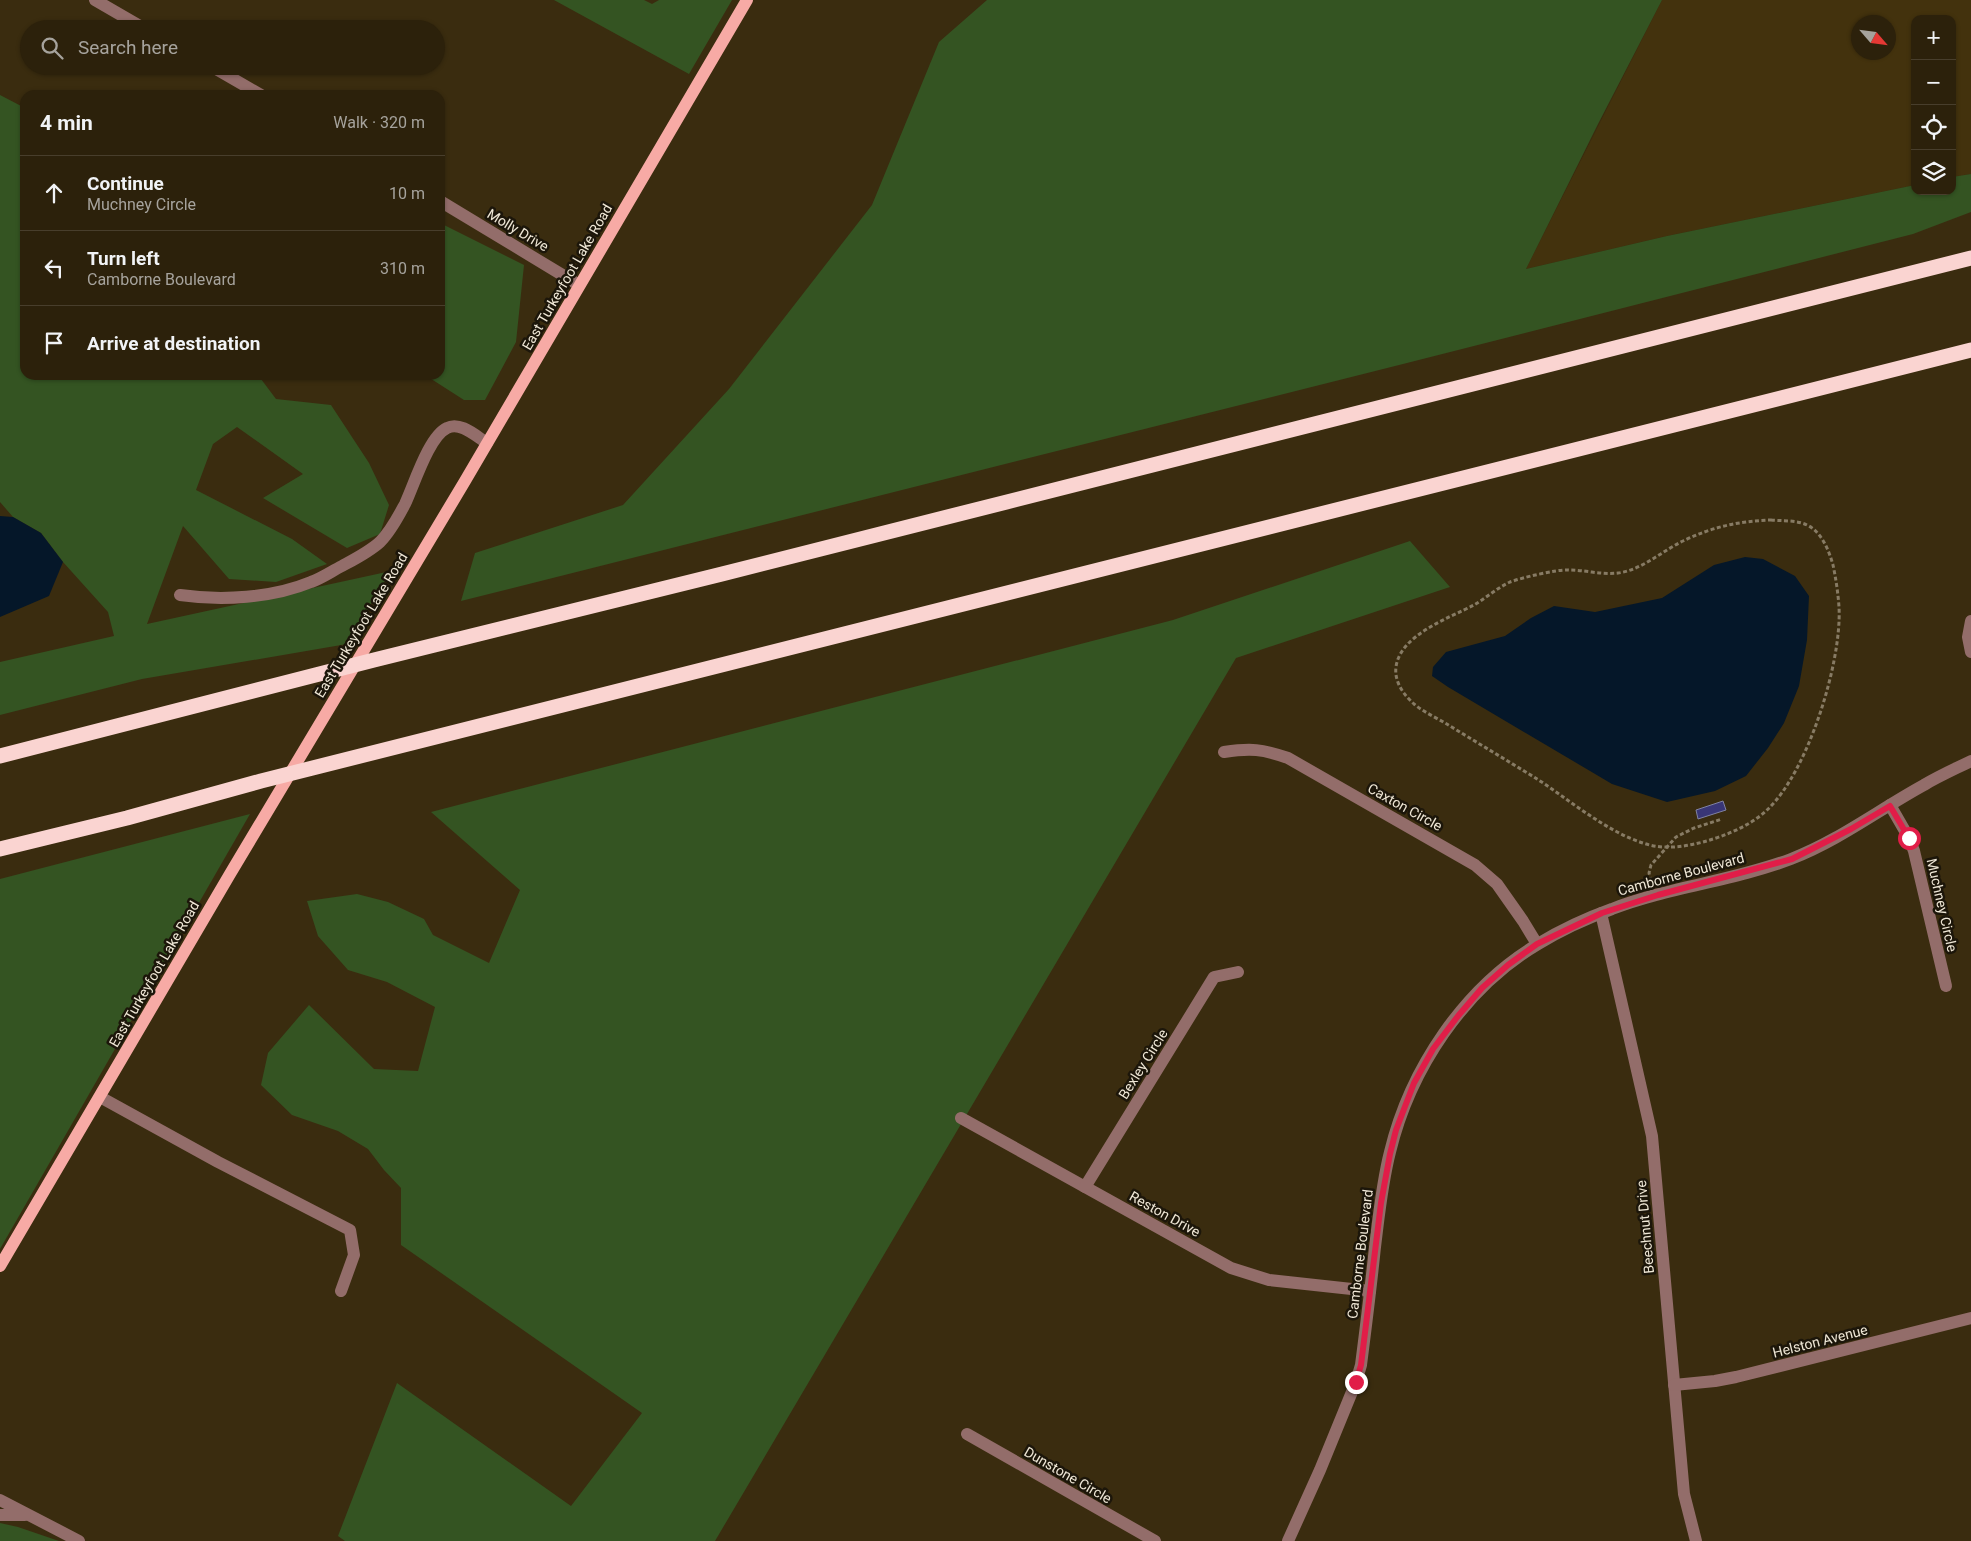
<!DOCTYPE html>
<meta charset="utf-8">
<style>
:root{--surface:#2c210b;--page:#342914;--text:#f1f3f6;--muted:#a6a39d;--line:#483e2c}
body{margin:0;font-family:Roboto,sans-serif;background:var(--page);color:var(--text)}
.controls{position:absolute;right:15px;top:15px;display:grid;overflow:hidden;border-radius:10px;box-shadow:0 1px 4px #0004}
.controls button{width:45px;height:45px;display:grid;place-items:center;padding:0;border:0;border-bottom:1px solid var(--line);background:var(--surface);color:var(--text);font:25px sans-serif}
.compass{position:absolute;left:1851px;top:15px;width:45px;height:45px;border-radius:50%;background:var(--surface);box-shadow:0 1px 4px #0004;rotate:118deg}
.stop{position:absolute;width:15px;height:15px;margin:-11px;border:4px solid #e11d48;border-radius:50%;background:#fff}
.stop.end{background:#e11d48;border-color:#fff;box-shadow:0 1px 5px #0008}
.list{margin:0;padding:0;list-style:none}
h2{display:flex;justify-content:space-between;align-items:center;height:65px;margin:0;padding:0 20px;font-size:21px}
h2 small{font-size:16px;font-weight:400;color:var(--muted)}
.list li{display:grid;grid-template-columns:32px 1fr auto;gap:15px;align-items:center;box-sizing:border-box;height:75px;padding:0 20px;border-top:1px solid var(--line)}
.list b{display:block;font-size:19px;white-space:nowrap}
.list p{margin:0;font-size:16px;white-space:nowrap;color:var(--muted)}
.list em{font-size:16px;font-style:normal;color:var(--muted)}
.icon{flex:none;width:28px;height:28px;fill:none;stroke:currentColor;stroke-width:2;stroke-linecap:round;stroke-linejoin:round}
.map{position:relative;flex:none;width:1971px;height:1541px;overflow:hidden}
.search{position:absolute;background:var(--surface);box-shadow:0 1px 4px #0004;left:20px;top:20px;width:425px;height:55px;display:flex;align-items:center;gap:12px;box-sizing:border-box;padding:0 18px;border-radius:28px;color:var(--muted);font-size:19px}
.panel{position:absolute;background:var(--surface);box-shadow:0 1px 4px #0004;left:20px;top:90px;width:425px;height:290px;border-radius:15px}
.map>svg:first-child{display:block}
</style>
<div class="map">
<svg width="1971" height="1541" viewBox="0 0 1971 1541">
<rect width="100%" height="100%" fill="#3a2c0f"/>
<path fill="#43320d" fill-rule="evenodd" d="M1662 0H1971V174L1952 177V19H1915V185L1667 236 1526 269ZM1858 22H1888V52H1858Z"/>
<g fill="#345422">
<path d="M554 0H644L652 4 659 0H732L689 74Z"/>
<path d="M987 0H1662L1598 124 1526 269 1667 236 1915 185V191H1952V177L1971 174V212L1913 234 1403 364 461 601 475 553 623 505 729 389 872 205 939 42Z"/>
<path d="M0 95 25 108V375H258L276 399 331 405 369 463 389 505 380 534 347 548 263 498 303 474 237 427 213 444 196 490 292 539 327 564 276 582 229 579 183 526 147 624 391 571 347 644 142 679 0 715V662L114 636 108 612 63 562 41 533 13 517 0 502Z"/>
<path d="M440 223 524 265 516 342 485 400H464L425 375H440V309L445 299 440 295Z"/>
<path d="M1410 541 1450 587 1236 658 715 1541H345L338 1536 397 1383 571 1506 642 1413 401 1245V1188L384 1170 368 1149 338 1131 292 1115 261 1085 268 1053 309 1005 374 1069 418 1071 435 1007 387 982 348 970 318 936 307 901 357 894 388 902 424 919 433 935 489 963 520 890 431 812 1173 620Z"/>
<path d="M250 814 0 1249V879Z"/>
<path d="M0 1523 18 1527 59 1541H0Z"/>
</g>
<g fill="#051729">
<path d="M0 516 13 517 41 533 63 562 49 596 0 617Z"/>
<path d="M1745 557 1763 559 1795 576 1809 596 1807 640 1799 686 1784 723 1768 748 1746 776 1715 791 1667 802 1612 784 1448 687 1432 676 1433 667 1446 652 1505 636 1531 618 1554 606 1595 612 1662 598 1714 565Z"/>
</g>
<path fill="#393676" stroke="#8082a2" d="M1723 801 1726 810 1698 819 1696 810Z"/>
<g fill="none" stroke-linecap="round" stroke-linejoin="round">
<g stroke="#877b64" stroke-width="3" stroke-dasharray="4 2.5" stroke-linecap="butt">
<path d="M1771 520C1782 521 1797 520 1807 525 1822 532 1829 551 1833 565 1836 579 1838 593 1839 607 1842 662 1808 772 1767 810 1750 826 1725 836 1703 842 1683 847 1663 850 1643 843 1605 831 1567 798 1534 777 1506 760 1478 743 1450 726 1439 719 1425 713 1414 704 1404 695 1394 682 1396 667 1400 635 1449 618 1474 605 1486 598 1497 588 1510 582 1521 578 1557 569 1569 570 1585 570 1602 575 1618 573 1642 570 1662 551 1683 541 1712 527 1739 521 1771 520Z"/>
<path d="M1651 881 1649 873 1651 865 1676 837 1694 828 1722 819"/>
</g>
<g stroke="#936d6a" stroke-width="12">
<path d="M95 0 145 29"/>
<path d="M211 66 261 95"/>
<path d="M440 201 579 285"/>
<path d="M180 595C222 601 272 598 311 582 322 578 332 571 342 566 355 559 369 552 380 542 391 531 398 517 405 504 414 485 429 436 447 428 460 421 476 436 487 443"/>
<path d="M1971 621 1968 637 1971 652"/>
<path d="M1224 752C1251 748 1262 749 1288 758L1475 865 1497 884 1523 921 1537 944"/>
<path d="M1890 805 1909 838 1914 851 1946 986"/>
<path d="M1601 913 1652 1136 1684 1494 1696 1541"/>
<path d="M100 1097 218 1162 350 1230 354 1255 341 1291"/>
<path d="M961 1118 1231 1268 1269 1280 1370 1291"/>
<path d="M1085 1187 1214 977 1238 972"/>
<path d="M1674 1385 1715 1381 1736 1377 1971 1318"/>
<path d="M967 1434 1155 1541"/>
<path d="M0 1500 79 1541"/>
<path d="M0 1515H25"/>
<path d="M1288 1541 1320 1470 1356 1382 1361 1365C1366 1326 1371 1286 1375 1247 1379 1215 1382 1183 1390 1152 1410 1069 1464 988 1538 944 1561 930 1587 918 1612 909 1669 887 1733 881 1791 859 1838 841 1880 809 1924 785 1939 776 1955 769 1971 761"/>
</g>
<path stroke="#f7aaa5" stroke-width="12" d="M0 1266 230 874 465 481 747 0"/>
<g stroke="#fad4d1" stroke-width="15">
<path d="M0 756 374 660 722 574 1971 258"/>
<path d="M0 849 127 818 261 781 1971 350"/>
</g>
</g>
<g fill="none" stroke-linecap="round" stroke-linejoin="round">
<path stroke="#e11d48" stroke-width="6" d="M1356 1382 1361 1365 1381 1203 1390 1154 1396 1130 1414 1083 1433 1049 1458 1016 1482 988 1508 965 1537 944 1602 913 1658 895 1792 859 1851 829 1890 806 1909 838"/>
</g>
<g text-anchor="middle" stroke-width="5" stroke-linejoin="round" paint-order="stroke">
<g font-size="14" fill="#efe7d6" stroke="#1c160a">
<text transform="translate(518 230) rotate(31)" y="5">Molly Drive</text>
<text transform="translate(567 277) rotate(-60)" y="5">East Turkeyfoot Lake Road</text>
<text transform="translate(361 625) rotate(-59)" y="5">East Turkeyfoot Lake Road</text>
<text transform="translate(1405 807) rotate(29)" y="5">Caxton Circle</text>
<text transform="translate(1681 874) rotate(-15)" y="5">Camborne Boulevard</text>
<text transform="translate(1942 905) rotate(77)" y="5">Muchney Circle</text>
<text transform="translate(154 974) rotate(-60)" y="5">East Turkeyfoot Lake Road</text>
<text transform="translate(1143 1064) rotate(-58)" y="5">Bexley Circle</text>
<text transform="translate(1165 1214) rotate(29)" y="5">Reston Drive</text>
<text transform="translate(1645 1227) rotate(-95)" y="5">Beechnut Drive</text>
<text transform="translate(1360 1254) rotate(-83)" y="5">Camborne Boulevard</text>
<text transform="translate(1820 1341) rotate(-14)" y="5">Helston Avenue</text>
<text transform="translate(1068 1475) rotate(30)" y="5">Dunstone Circle</text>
</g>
</g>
</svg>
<div class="controls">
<button>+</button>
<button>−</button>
<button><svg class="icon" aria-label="locate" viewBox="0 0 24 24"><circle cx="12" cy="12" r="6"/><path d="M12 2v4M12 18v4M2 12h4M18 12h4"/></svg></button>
<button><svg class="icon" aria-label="layers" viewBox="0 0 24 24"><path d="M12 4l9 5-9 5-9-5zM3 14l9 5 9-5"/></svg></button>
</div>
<svg class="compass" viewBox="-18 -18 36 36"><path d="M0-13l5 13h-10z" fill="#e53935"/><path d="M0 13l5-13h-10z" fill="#a6a39d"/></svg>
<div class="stop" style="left:1909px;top:838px"></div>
<div class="stop end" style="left:1356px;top:1382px"></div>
<div class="search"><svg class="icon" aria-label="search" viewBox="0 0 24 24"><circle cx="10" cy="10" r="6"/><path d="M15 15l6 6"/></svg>Search here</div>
<section class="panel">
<h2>4 min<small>Walk · 320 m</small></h2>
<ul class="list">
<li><svg class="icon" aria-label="ahead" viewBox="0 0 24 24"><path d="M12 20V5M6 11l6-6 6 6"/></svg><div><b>Continue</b><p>Muchney Circle</p></div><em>10 m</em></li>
<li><svg class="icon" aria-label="left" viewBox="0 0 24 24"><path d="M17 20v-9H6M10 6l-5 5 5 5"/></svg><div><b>Turn left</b><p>Camborne Boulevard</p></div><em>310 m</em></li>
<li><svg class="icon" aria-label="arrive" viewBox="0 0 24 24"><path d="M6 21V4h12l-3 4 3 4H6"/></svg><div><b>Arrive at destination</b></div></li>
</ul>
</section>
</div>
